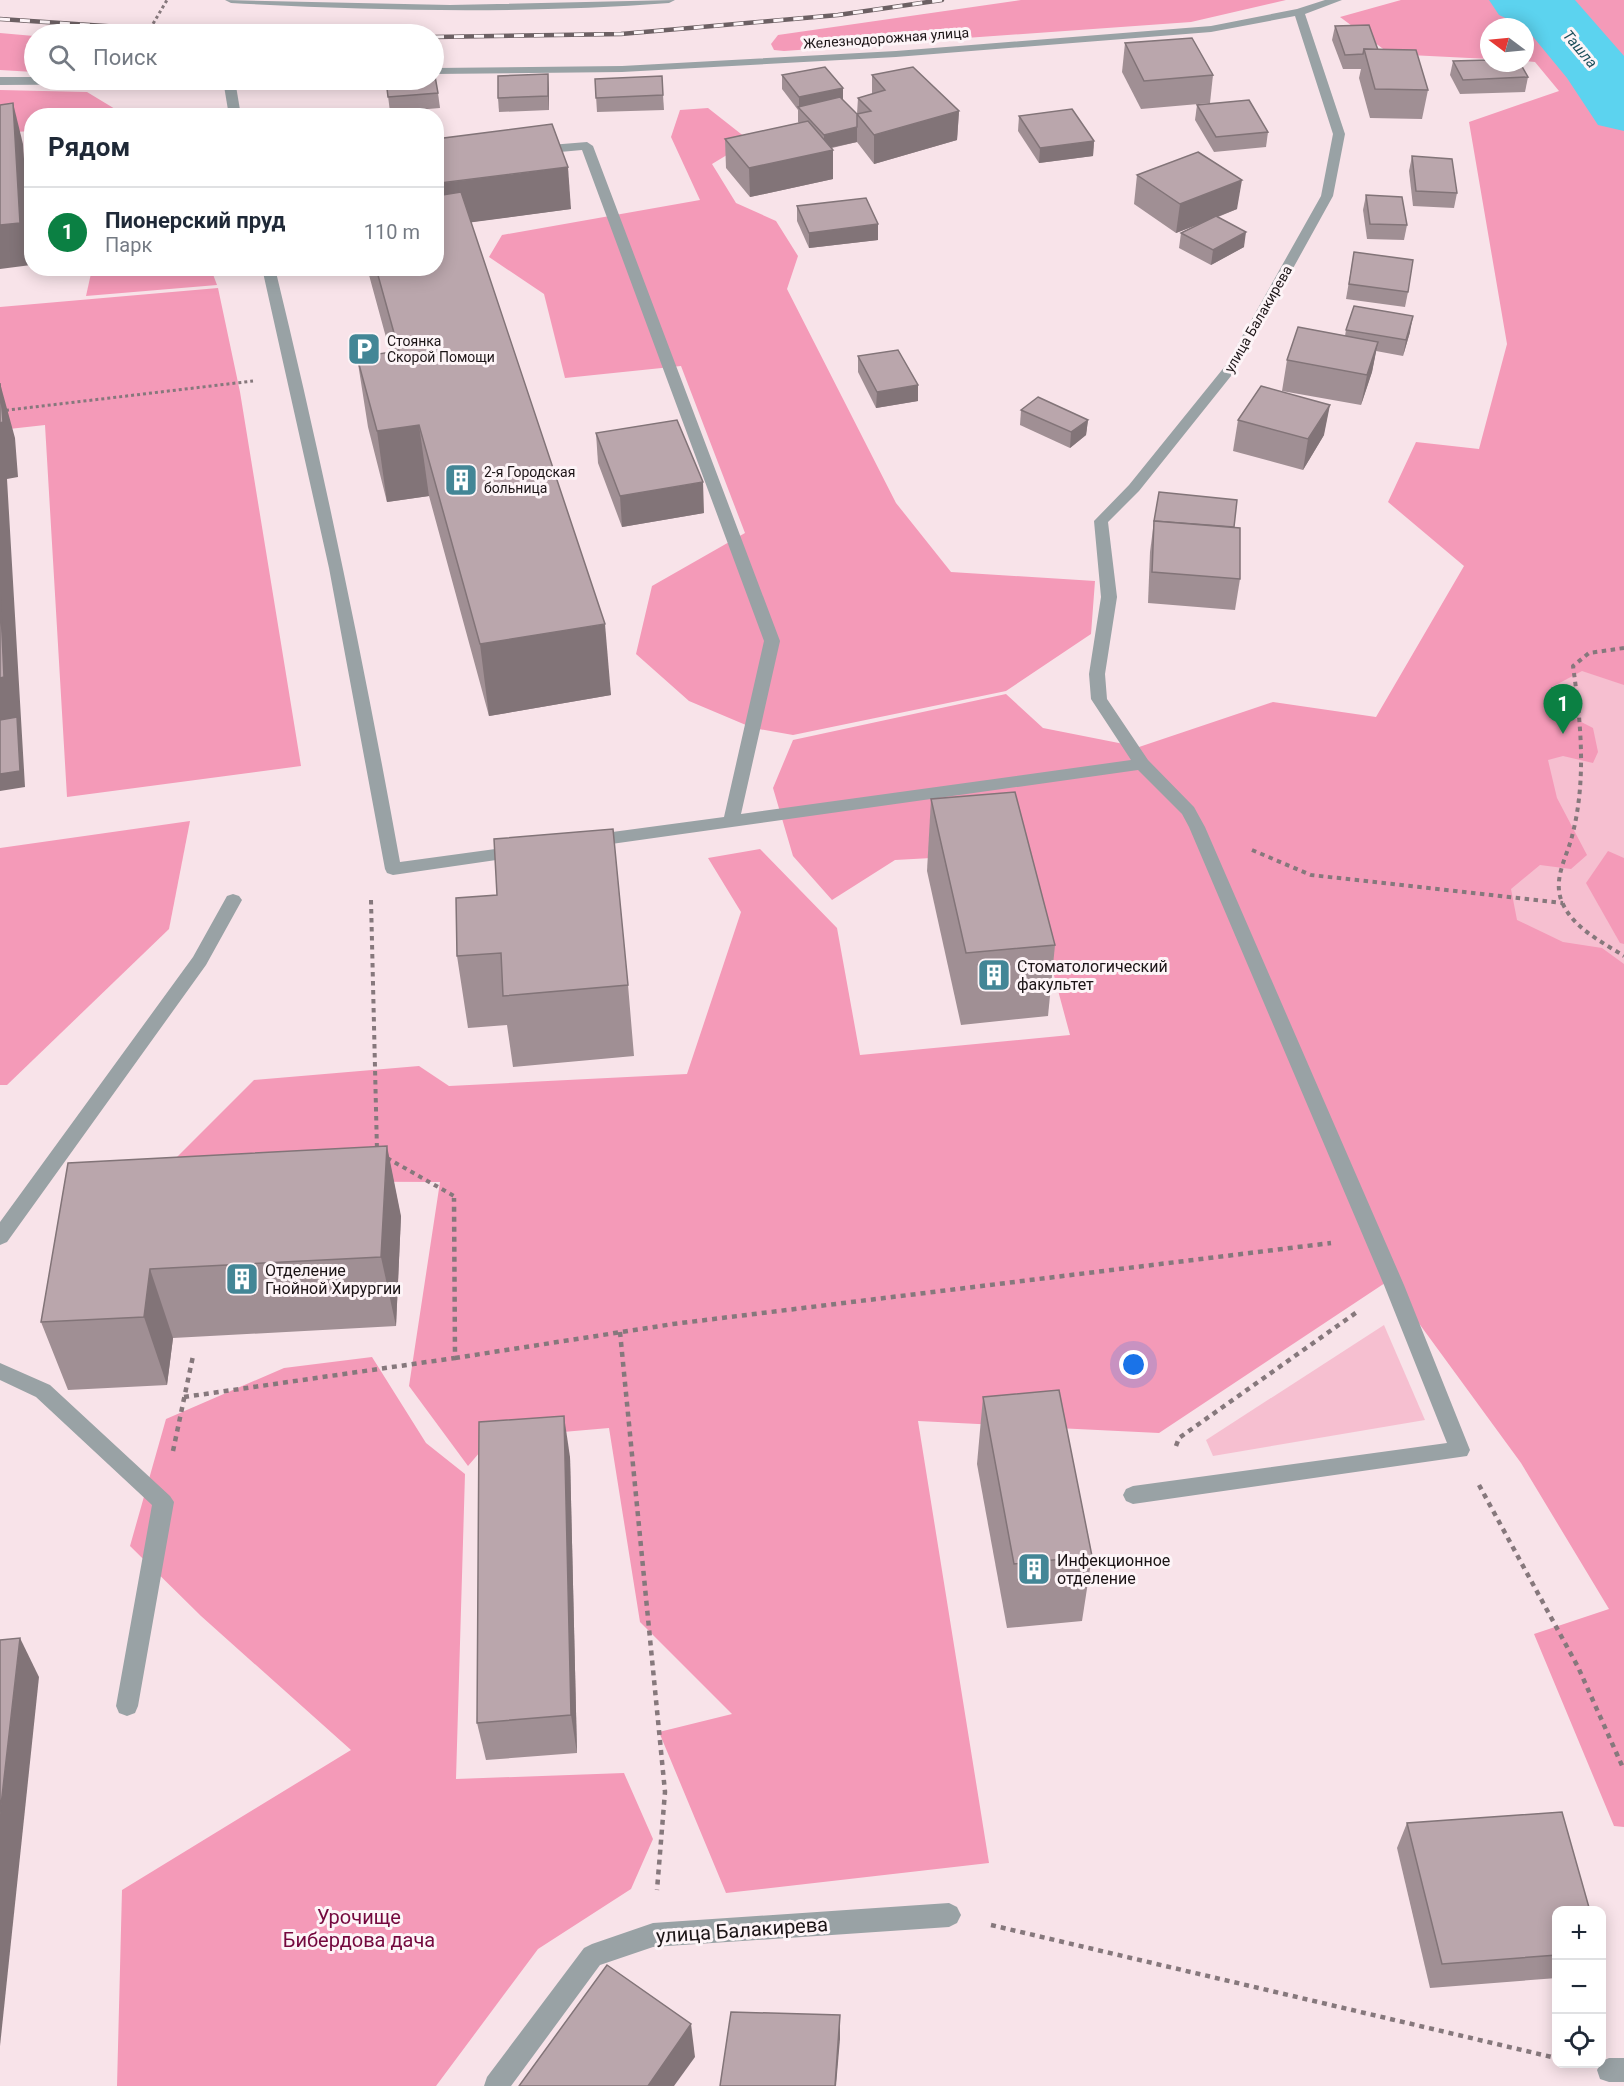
<!DOCTYPE html>
<html lang="ru">
<meta charset="utf-8">
<style>
:root{--surface:#fff;--page:#f6f6f7;--text:#1f2937;--muted:#747a83;--line:#e0e1e3;--accent:#0b8043}
body{margin:0;font-family:Roboto,sans-serif;background:var(--page);color:var(--text)}
.controls{position:absolute;right:18px;bottom:18px;display:grid;overflow:hidden;border-radius:12px;box-shadow:0 3px 15px #0003}
.controls button{width:54px;height:54px;display:grid;place-items:center;padding:0;border:0;border-bottom:2px solid var(--line);background:var(--surface);color:var(--text);font:30px sans-serif}
.compass{position:absolute;left:1480px;top:18px;width:54px;height:54px;border-radius:50%;background:var(--surface);box-shadow:0 3px 15px #0003;rotate:286deg}
.you{position:absolute;left:1134px;top:1365px;width:21px;height:21px;margin:-15px;border:4px solid #fff;border-radius:50%;background:#1a73e8;box-shadow:0 0 0 9px #1a73e833}
.badge{display:grid;place-items:center;width:39px;height:39px;border-radius:50%;background:var(--accent);color:#fff;font-size:20px;font-weight:700}
.pin{position:absolute;translate:-50% -50px;filter:drop-shadow(0 2px 3px #0008)}
.pin::after{content:'';position:absolute;top:32px;width:21px;height:18px;background:inherit;clip-path:polygon(0 0,100% 0,50% 100%)}
.list{margin:0;padding:0;list-style:none}
h2{display:flex;justify-content:space-between;align-items:center;height:78px;margin:0;padding:0 24px;font-size:26px}
h2 small{font-size:20px;font-weight:400;color:var(--muted)}
.list li{display:grid;grid-template-columns:39px 1fr auto;gap:18px;align-items:center;box-sizing:border-box;height:90px;padding:0 24px;border-top:2px solid var(--line)}
.list b{display:block;font-size:22px;white-space:nowrap}
.list p{margin:0;font-size:20px;white-space:nowrap;color:var(--muted)}
.list em{font-size:20px;font-style:normal;color:var(--muted)}
.icon{flex:none;width:33px;height:33px;fill:none;stroke:currentColor;stroke-width:2;stroke-linecap:round;stroke-linejoin:round}
.map{position:relative;flex:none;width:1624px;height:2086px;overflow:hidden}
.search{position:absolute;background:var(--surface);box-shadow:0 3px 15px #0003;left:24px;top:24px;width:420px;height:66px;display:flex;align-items:center;gap:15px;box-sizing:border-box;padding:0 21px;border-radius:33px;color:var(--muted);font-size:22px}
.panel{position:absolute;background:var(--surface);box-shadow:0 3px 15px #0003;left:24px;top:108px;width:420px;height:168px;border-radius:24px}
.map>svg:first-child{display:block}
</style>
<div class="map">
<svg width="1624" height="2086" viewBox="0 0 1624 2086">
<rect width="100%" height="100%" fill="#f8e3e9"/>
<g fill="#f6bfd0">
<path d="M1624 590V1083L1506 956 1530 607Z"/>
<path d="M1384 1325 1425 1420 1213 1456 1206 1440Z"/>
</g>
<g fill="#f49ab8">
<path d="M1021 0H1286L1191 22 784 51 774 50 771 44 778 35Z"/>
<path d="M1401 0H1624V685L1582 671 1552 687 1554 708 1593 728 1598 752 1593 763 1563 756 1548 760 1557 798 1587 855 1571 869 1540 865 1511 889 1517 920 1563 942 1602 948 1624 964V1827L1614 1826 1534 1634 1609 1609 1521 1463 1388 1281 1159 1433 918 1421 989 1863 726 1893 659 1732 732 1714 640 1622 609 1428 492 1438 468 1466 409 1386 440 1182 153 1181 254 1080 419 1066 449 1086 687 1074 741 912 708 858 760 849 837 928 860 1055 1070 1035 1021 853 895 860 832 900 793 856 773 788 793 740 1006 694 1043 728 1139 747 1273 702 1376 717 1464 566 1388 502 1416 442 1479 449 1507 344 1469 122 1559 91 1535 62 1525 61V27H1489V59L1390 54 1340 17Z"/>
<path d="M0 33 34 36V72L0 70Z"/>
<path d="M0 90 87 92 125 115 32 116 31 131 0 133Z"/>
<path d="M708 108 750 141 712 164 736 203 776 221 798 256 787 289 896 503 951 572 1095 581 1091 634 1006 691 793 735 753 728 689 701 636 654 652 586 745 533 681 366 565 378 544 294 489 257 502 235 700 200 671 137 680 110Z"/>
<path d="M92 269H211L217 285 86 296Z"/>
<path d="M218 288 240 392 301 766 67 797 45 425 0 430V307Z"/>
<path d="M190 821 169 929 7 1085H0V848Z"/>
<path d="M1608 851 1624 858V944L1620 943 1586 883Z"/>
<path d="M372 1357 426 1443 465 1474 456 1779 624 1773 653 1839 631 1889 538 1949 436 2086H117L122 1890 351 1750 201 1616 130 1546 166 1419 284 1368Z"/>
</g>
<g fill="none" stroke-linecap="round" stroke-linejoin="round">
<path fill="#5cd3ef" fill-rule="evenodd" d="M1489 0H1575L1624 56V131L1598 125 1567 78 1525 27 1499 15Z"/>
<g stroke="#86787c" stroke-width="3" stroke-dasharray="3 3" stroke-linecap="butt">
<path d="M147 34 167 0"/>
<path d="M269 87 390 82"/>
<path d="M0 411 253 381"/>
</g>
<g stroke="#86787c" stroke-width="4" stroke-dasharray="4.5 4.5" stroke-linecap="butt">
<path d="M1624 648 1589 653 1573 666C1581 723 1587 783 1571 840 1565 860 1553 881 1562 902 1573 928 1602 942 1624 956"/>
<path d="M1252 850 1311 875 1563 903"/>
<path d="M371 900 377 1151"/>
<path d="M387 1158 454 1196V1200"/>
</g>
<g stroke="#86787c" stroke-width="4.5" stroke-dasharray="5 5" stroke-linecap="butt">
<path d="M620 1332 665 1792 657 1890"/>
<path d="M455 1358 673 1324 1331 1243"/>
<path d="M184 1397 455 1358 454 1198"/>
<path d="M1176 1446 1179 1438 1357 1312"/>
<path d="M173 1451 193 1356"/>
<path d="M1479 1485 1578 1667 1624 1770"/>
<path d="M991 1925 1556 2058"/>
</g>
<g fill="#99a2a5" fill-rule="evenodd">
<path d="M223 80H235L241 116H229Z"/>
<path d="M587 142 593 146 780 641 741 814 1131 760 1091 699 1089 674 1101 597 1109 592 1114 594 1117 597 1105 674 1107 699 1148 760 1194 807 1205 827 1404 1285 1470 1450 1467 1456 1133 1504 1126 1501 1123 1495 1126 1489 1133 1486 1447 1443 1384 1285 1189 827 1182 814 1138 770 590 847 584 845 582 841 584 837 590 835 724 817 764 641 582 150 538 154 532 150 538 146Z"/>
<path d="M262 268H275C323 465 364 663 400 862L518 846 524 848 526 852 524 856 393 875 387 873 385 869 329 568Z"/>
<path d="M233 894 239 896 242 900 206 965 7 1242 0 1245V1222L193 957 227 896Z"/>
<path d="M0 1363 50 1385 170 1496 174 1502 138 1706 135 1713 127 1716 119 1713 116 1706 152 1505 36 1397 0 1380Z"/>
<path d="M1609 2058H1624V2082H1609L1600 2079 1597 2070 1602 2061Z"/>
</g>
<g fill="#99a2a5" fill-rule="evenodd">
<path d="M225 0 450 5 675 0 669 3C523 14 377 11 231 3Z"/>
<path d="M1325 0H1342L1305 14 1345 134 1333 196 1239 366 1139 491 1108 522 1117 597 1109 602 1101 597 1094 521 1129 485 1226 365 1321 196 1333 134 1295 16 1211 32 896 57 622 72 434 74V68L622 66 896 51 1211 26 1297 9Z"/>
<path d="M0 77H34V80H160L154 84 0 85Z"/>
<path d="M949 1903 957 1907 961 1915 957 1923 949 1927 653 1947 600 1965 511 2086H484L487 2077 584 1948 592 1944 653 1923Z"/>
</g>
<defs>
<g id="rail">
<path d="M0 19 150 29 276 34"/>
<path d="M434 37 621 34 838 15 942 0"/>
</g>
</defs>
<use href="#rail" stroke="#6c6063" stroke-width="4.5"/>
<use href="#rail" stroke="#fdf4f7" stroke-width="3" stroke-dasharray="10" stroke-linecap="butt"/>
</g>
<g fill="#a08f94">
<path d="M1335 26 1378 50 1428 90 1422 119 1370 118 1359 78 1361 69H1343L1332 40Z"/>
<path d="M1125 43 1213 75 1210 103 1141 109 1122 72Z"/>
<path d="M1453 61 1528 77 1525 92 1460 94 1450 75Z"/>
<path d="M782 75 843 100 857 114 858 98 872 94V75L959 111 957 140 874 164 857 142 832 148 833 150V179L750 197 726 168 725 139 799 123 798 122V110L782 89Z"/>
<path d="M595 79 663 95 664 110 597 112Z"/>
<path d="M386 80 438 93 440 108 390 112Z"/>
<path d="M549 89V110L499 112 498 98Z"/>
<path d="M1197 105 1268 132 1266 147 1214 152 1195 120Z"/>
<path d="M1019 116 1094 141 1093 156 1039 163 1018 131Z"/>
<path d="M436 139 571 209 471 222 611 695 489 716 429 496 387 502 368 427 357 357 390 352 369 275 368 268H436Z"/>
<path d="M1412 156 1457 193 1454 208 1413 206 1409 171Z"/>
<path d="M1137 175 1237 209 1218 217 1244 247 1211 265 1179 248 1181 233 1197 225 1176 233 1134 204Z"/>
<path d="M1366 195 1407 225 1404 240 1367 239 1363 210Z"/>
<path d="M797 206 878 224V240L809 248 797 221Z"/>
<path d="M1354 252 1408 292 1405 307 1346 299Z"/>
<path d="M1346 330 1410 332 1403 356 1376 351 1372 372 1361 405 1282 391 1287 360 1345 336Z"/>
<path d="M858 356 918 385V401L876 408 858 372Z"/>
<path d="M1021 410 1088 420 1086 435 1070 448 1020 425Z"/>
<path d="M1238 420 1324 435 1303 470 1233 451Z"/>
<path d="M596 433 704 513 622 527 598 463Z"/>
<path d="M1154 521 1234 527 1240 579 1235 610 1148 603 1150 552Z"/>
<path d="M931 799 1055 945 1048 1016 961 1025 927 871Z"/>
<path d="M456 898 628 985 634 1056 513 1067 507 1025 468 1028 457 956Z"/>
<path d="M68 1163 401 1216 396 1326 173 1338 167 1385 68 1390 41 1322Z"/>
<path d="M983 1397 1092 1556 1082 1621 1007 1628 977 1464Z"/>
<path d="M570 1457 577 1753 486 1760 477 1723Z"/>
<path d="M1407 1823 1557 1911V1978L1430 1988 1397 1848Z"/>
</g>
<g fill="#827478">
<path d="M548 74 549 89V110L548 96Z"/>
<path d="M843 88V103L799 109V97Z"/>
<path d="M13 103 23 144 31 265 0 269V225Z"/>
<path d="M959 111 957 140 874 164V135Z"/>
<path d="M857 127V142L824 149V135Z"/>
<path d="M1094 141 1093 156 1039 163 1040 148Z"/>
<path d="M833 150V179L750 197 749 168Z"/>
<path d="M568 167 571 209 436 227V184Z"/>
<path d="M1242 180 1237 209 1176 233 1180 204Z"/>
<path d="M878 224V240L809 248V233Z"/>
<path d="M1246 232 1244 247 1211 265 1213 250Z"/>
<path d="M1413 316 1410 332 1403 356 1406 340Z"/>
<path d="M1378 342 1372 372 1361 405 1367 375Z"/>
<path d="M0 383 15 438 18 477 7 479 25 787 0 791Z"/>
<path d="M918 385V401L876 408 877 392Z"/>
<path d="M1330 405 1324 435 1303 470 1308 439Z"/>
<path d="M1088 420 1086 435 1070 448 1071 432Z"/>
<path d="M419 425 429 496 387 502 377 431Z"/>
<path d="M703 482 704 513 622 527 620 496Z"/>
<path d="M605 624 611 695 489 716 480 644Z"/>
<path d="M387 1146 401 1216 396 1326 381 1257Z"/>
<path d="M150 1269 173 1338 167 1385 144 1317Z"/>
<path d="M564 1416 570 1457 577 1753 571 1715Z"/>
<path d="M20 1638 39 1677 0 2046V1814Z"/>
<path d="M840 2015V2039L836 2086H835Z"/>
<path d="M691 2024 695 2057 674 2086H648Z"/>
</g>
<g fill="#baa6ac" stroke="#827478" stroke-width="1.5">
<path d="M1369 25 1378 50 1364 49 1363 54 1345 55 1335 26Z"/>
<path d="M1192 38 1213 75 1144 81 1125 43Z"/>
<path d="M1364 49 1416 50 1428 90 1375 89Z"/>
<path d="M1489 60V63H1520L1528 77 1463 80 1453 61Z"/>
<path d="M825 67 843 88 799 97 782 75Z"/>
<path d="M913 67 959 111 874 135 857 114 871 111 858 98 885 90 872 75Z"/>
<path d="M548 74V96L498 98V76Z"/>
<path d="M434 76H435L438 93 388 97 386 80H434Z"/>
<path d="M662 76 663 95 596 98 595 79Z"/>
<path d="M840 97 857 114V127L824 135 798 107Z"/>
<path d="M1249 100 1268 132 1216 137 1197 105Z"/>
<path d="M13 103 20 223 0 225V105Z"/>
<path d="M1072 109 1094 141 1040 148 1019 116Z"/>
<path d="M808 121 833 150 749 168 725 139Z"/>
<path d="M552 124 568 167 440 183 436 172V139Z"/>
<path d="M1198 152 1242 180 1180 204 1137 175Z"/>
<path d="M1412 156 1452 159 1457 193 1416 191Z"/>
<path d="M436 172 443 195 461 192 605 624 480 644 419 425 377 431 357 357 399 351 376 268H436Z"/>
<path d="M1366 195 1402 197 1407 225 1370 224Z"/>
<path d="M866 198 878 224 809 233 797 206Z"/>
<path d="M1216 216 1246 232 1213 250 1181 233Z"/>
<path d="M1354 252 1413 260 1408 292 1349 284Z"/>
<path d="M1354 306 1413 316 1406 340 1346 330Z"/>
<path d="M1298 327 1378 342 1367 375 1287 360Z"/>
<path d="M898 350 918 385 877 392 858 356Z"/>
<path d="M0 383 3 422 0 423Z"/>
<path d="M1261 386 1330 405 1308 439 1238 420Z"/>
<path d="M1038 397 1088 420 1071 432 1021 410Z"/>
<path d="M677 420 703 482 620 496 596 433Z"/>
<path d="M1159 492 1237 500 1234 527 1154 521Z"/>
<path d="M1154 521 1240 528V579L1152 572Z"/>
<path d="M0 590 4 677 0 678Z"/>
<path d="M17 717 20 771 0 774V720Z"/>
<path d="M1015 792 1055 945 966 953 931 799Z"/>
<path d="M613 829 628 985 503 996 501 953 457 956 456 898 497 895 494 839Z"/>
<path d="M387 1146 381 1257 150 1269 144 1317 41 1322 68 1163Z"/>
<path d="M1059 1390 1092 1556 1014 1564 983 1397Z"/>
<path d="M564 1416 571 1715 477 1723 479 1422Z"/>
<path d="M20 1638 0 1814V1640Z"/>
<path d="M1562 1812 1590 1911H1557V1955L1442 1964 1407 1823Z"/>
<path d="M607 1965 691 2024 648 2086H519Z"/>
<path d="M731 2012 840 2015 835 2086H720Z"/>
</g>
<defs>
<symbol id="parking-square" viewBox="-11 -11 22 22"><rect x="-9" y="-9" width="18" height="18" rx="4" fill="#438696" stroke="#fdf4f7"/><path d="M-3.5-5.5H1a3.5 3.5 0 0 1 0 7H-1V5.5H-3.5ZM-1-3.4V-.6H.8a1.4 1.4 0 0 0 0-2.8Z" fill="#fff"/></symbol>
<symbol id="building-square" viewBox="-11 -11 22 22"><rect x="-9" y="-9" width="18" height="18" rx="4" fill="#438696" stroke="#fdf4f7"/><path d="M-4-6H4V6H1V3H-1V6H-4ZM-2.5-4.3h1.7v1.8h-1.7ZM.8-4.3h1.7v1.8H.8ZM-2.5-1h1.7V.8h-1.7ZM.8-1h1.7V.8H.8Z" fill="#fff"/></symbol>
</defs>
<g fill-rule="evenodd">
<use href="#parking-square" x="345" y="330" width="38" height="38"/>
<use href="#building-square" x="442" y="461" width="38" height="38"/>
<use href="#building-square" x="975" y="956" width="38" height="38"/>
<use href="#building-square" x="223" y="1260" width="38" height="38"/>
<use href="#building-square" x="1015" y="1550" width="38" height="38"/>
</g>
<g text-anchor="middle" stroke-width="6" stroke-linejoin="round" paint-order="stroke">
<g font-size="14" fill="#1b1416" stroke="#fdf4f7">
<text transform="translate(886 38) rotate(-4)" y="5">Железнодорожная улица</text>
<text transform="translate(1258 319) rotate(-60)" y="5">улица Балакирева</text>
</g>
<g font-size="14" fill="#1b1416" stroke="#fdf4f7" text-anchor="start">
<text x="387" y="346">Стоянка<tspan x="387" dy="16">Скорой Помощи</tspan></text>
<text x="484" y="477">2-я Городская<tspan x="484" dy="16">больница</tspan></text>
</g>
<g font-size="15" font-style="italic" fill="#1b4f5b" stroke="#fdf4f7">
<text transform="translate(1580 49) rotate(50)" y="5">Ташла</text>
</g>
<g font-size="16" fill="#1b1416" stroke="#fdf4f7" text-anchor="start">
<text x="1017" y="972">Стоматологический<tspan x="1017" dy="18">факультет</tspan></text>
<text x="265" y="1276">Отделение<tspan x="265" dy="18">Гнойной Хирургии</tspan></text>
<text x="1057" y="1566">Инфекционное<tspan x="1057" dy="18">отделение</tspan></text>
</g>
<g font-size="20" fill="#74083e" stroke="#fdf4f7">
<text x="359" y="1924">Урочище<tspan x="359" dy="23">Бибердова дача</tspan></text>
</g>
<g font-size="20" fill="#1b1416" stroke="#fdf4f7">
<text transform="translate(742 1930) rotate(-4)" y="7">улица Балакирева</text>
</g>
</g>
</svg>
<div class="controls">
<button>+</button>
<button>−</button>
<button><svg class="icon" aria-label="locate" viewBox="0 0 24 24"><circle cx="12" cy="12" r="6"/><path d="M12 2v4M12 18v4M2 12h4M18 12h4"/></svg></button>
</div>
<svg class="compass" viewBox="-18 -18 36 36"><path d="M0-13l5 13h-10z" fill="#e53935"/><path d="M0 13l5-13h-10z" fill="#747a83"/></svg>
<div class="you"></div>
<div class="pin badge" style="left:1563px;top:734px">1</div>
<div class="search"><svg class="icon" aria-label="search" viewBox="0 0 24 24"><circle cx="10" cy="10" r="6"/><path d="M15 15l6 6"/></svg>Поиск</div>
<section class="panel">
<h2>Рядом<small></small></h2>
<ul class="list">
<li><span class="badge">1</span><div><b>Пионерский пруд</b><p>Парк</p></div><em>110 m</em></li>
</ul>
</section>
</div>
